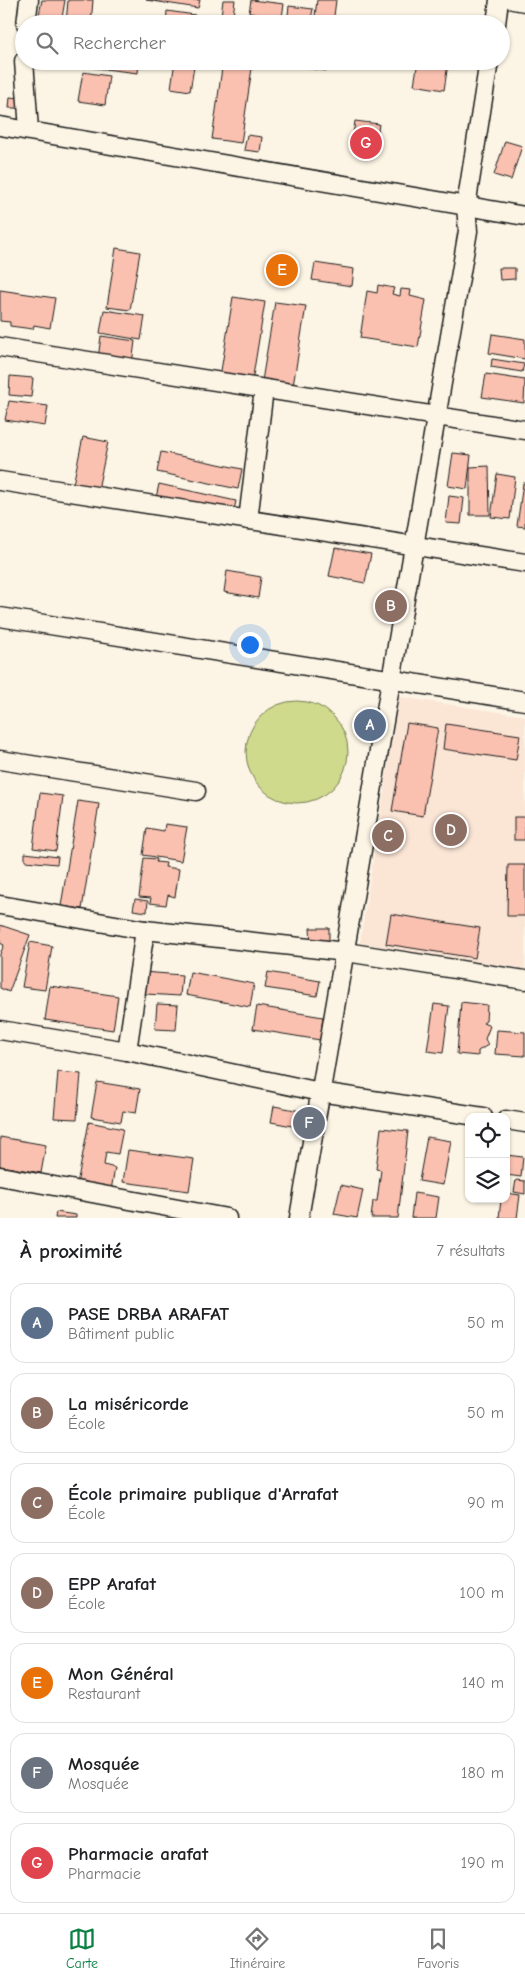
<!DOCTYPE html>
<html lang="fr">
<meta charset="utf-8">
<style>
:root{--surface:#fff;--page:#f2f2f2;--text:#202124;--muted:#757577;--line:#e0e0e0;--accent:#0b8043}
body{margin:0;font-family:"Comic Neue",sans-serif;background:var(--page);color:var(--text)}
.controls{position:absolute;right:15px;bottom:15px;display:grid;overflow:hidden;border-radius:10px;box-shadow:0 1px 4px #0004}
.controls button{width:45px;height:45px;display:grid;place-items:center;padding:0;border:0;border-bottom:1px solid var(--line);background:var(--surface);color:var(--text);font:25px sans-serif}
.you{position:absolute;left:249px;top:644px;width:18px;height:18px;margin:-12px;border:4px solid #fff;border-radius:50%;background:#1a73e8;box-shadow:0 0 0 8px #1a73e833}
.badge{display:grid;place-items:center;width:32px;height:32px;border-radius:50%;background:var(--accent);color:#fff;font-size:16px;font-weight:700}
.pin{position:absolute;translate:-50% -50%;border:2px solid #fff;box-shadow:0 1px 5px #0006}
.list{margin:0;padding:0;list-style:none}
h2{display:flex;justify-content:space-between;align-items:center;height:65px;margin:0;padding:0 20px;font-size:21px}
h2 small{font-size:16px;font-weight:400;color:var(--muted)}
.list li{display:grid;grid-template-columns:32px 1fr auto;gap:15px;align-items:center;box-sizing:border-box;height:80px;margin:0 10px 10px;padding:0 10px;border:1px solid var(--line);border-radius:15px}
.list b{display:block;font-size:19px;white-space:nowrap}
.list p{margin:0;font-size:16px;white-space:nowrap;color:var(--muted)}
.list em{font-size:16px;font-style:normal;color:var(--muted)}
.icon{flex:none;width:28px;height:28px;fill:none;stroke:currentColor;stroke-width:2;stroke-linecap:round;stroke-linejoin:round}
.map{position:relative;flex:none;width:525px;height:1218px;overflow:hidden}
.search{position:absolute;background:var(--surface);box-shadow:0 1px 4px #0004;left:15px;right:15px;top:15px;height:55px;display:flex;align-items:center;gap:12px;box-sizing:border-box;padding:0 18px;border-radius:28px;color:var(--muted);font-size:19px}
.sheet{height:695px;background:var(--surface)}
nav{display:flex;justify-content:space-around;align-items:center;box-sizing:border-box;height:70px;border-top:1px solid var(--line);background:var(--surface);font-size:14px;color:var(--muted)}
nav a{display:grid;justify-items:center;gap:2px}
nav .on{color:var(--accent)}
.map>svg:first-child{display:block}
</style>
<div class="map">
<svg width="525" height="1218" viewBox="0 0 525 1218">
<rect width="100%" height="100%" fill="#fcf5e5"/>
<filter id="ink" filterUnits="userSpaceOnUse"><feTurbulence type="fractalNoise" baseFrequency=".02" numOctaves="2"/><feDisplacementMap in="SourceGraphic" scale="10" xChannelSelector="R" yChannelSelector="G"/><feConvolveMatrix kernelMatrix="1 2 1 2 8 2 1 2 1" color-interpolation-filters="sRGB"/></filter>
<g filter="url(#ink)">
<path fill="#fbe5d5" d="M399 697 525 716V969L360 943Z"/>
<circle fill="#cfda8d" stroke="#767b54" cx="297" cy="752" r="51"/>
<g fill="#fac1b0" stroke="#1c1c1c">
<path d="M42 0H65L61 24 38 20Z"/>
<path d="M68 0H93L91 24H66Z"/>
<path d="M146 0H200L198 8Z"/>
<path d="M223 0H235L232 24H220Z"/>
<path d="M251 0 284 4 281 24H262L263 15 249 13Z"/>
<path d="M317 0H336L333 24H314Z"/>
<path d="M289 6 313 9 310 24H287Z"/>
<path d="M167 11 195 15 193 24H166Z"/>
<path d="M89 61H139L138 73 88 67Z"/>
<path d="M175 61H195L190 91 171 88Z"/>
<path d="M223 61H253L241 143 212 139Z"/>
<path d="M281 61H305L304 66Z"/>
<path d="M309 61H328L327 71 308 68Z"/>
<path d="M418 61 448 64 444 90 414 85Z"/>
<path d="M83 72 109 76 105 105 78 101Z"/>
<path d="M10 97 19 98 18 108H9Z"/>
<path d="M355 121 379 124 375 152 351 148Z"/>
<path d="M247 135 262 137 260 152 244 150Z"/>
<path d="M505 141 522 146 511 180 494 175Z"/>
<path d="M116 248 140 252 130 310 107 307Z"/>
<path d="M315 263 354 269 352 286 312 280Z"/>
<path d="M499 268H515V279L500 280Z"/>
<path d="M378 285 394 288 392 294 400 296 401 289 411 290 410 296 426 300 418 347 360 338 367 291 377 293Z"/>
<path d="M0 290 55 298 50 328 34 325 33 329 10 326V322L0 321Z"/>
<path d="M233 297 265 302 252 382 220 377Z"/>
<path d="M275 302 306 306 293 386 262 381Z"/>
<path d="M104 310 145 316 141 340 100 333Z"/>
<path d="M492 334 525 339V359L489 353Z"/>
<path d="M101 336 135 341 132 364 98 359Z"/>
<path d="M492 359 524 364 522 372 491 367Z"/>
<path d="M486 374 525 380 524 403 482 397Z"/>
<path d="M10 376 33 378 31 397 9 395Z"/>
<path d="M9 401 48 406 45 426 5 420Z"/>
<path d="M83 437 108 442 97 494 72 489Z"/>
<path d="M161 452 242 469 238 489 157 472Z"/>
<path d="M453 453 471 455 467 489 448 486Z"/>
<path d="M489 466 490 515H470V467Z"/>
<path d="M497 474 515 477 510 519 491 517Z"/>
<path d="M523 483H525V527L517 526Z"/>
<path d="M159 484 236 501 233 515 156 498Z"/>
<path d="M449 496 464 498 461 524 446 523Z"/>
<path d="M335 548 371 554 365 583 329 576Z"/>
<path d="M227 571 261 577 258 598 224 592Z"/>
<path d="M407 723 438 728 423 816 392 811Z"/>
<path d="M446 724 520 735 516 760 443 749Z"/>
<path d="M40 793 63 796 56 851 33 848Z"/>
<path d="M78 801 99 804 82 909 61 906Z"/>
<rect x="514" y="817" width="11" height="23"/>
<path d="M165 824 187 827 181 861 143 855 147 828 164 831Z"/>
<path d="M25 853 58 857 57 864 25 861Z"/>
<path d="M144 858 157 859 156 862 166 863 165 867 179 869 175 897 168 895 166 905 150 903 151 898 139 897Z"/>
<path d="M508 865H525V916H507Z"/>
<path d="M135 899 148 901 147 912 133 910Z"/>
<path d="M391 914 480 928 475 958 386 944Z"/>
<path d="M0 925 30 935 9 992 0 988V954L4 945 0 943Z"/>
<path d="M310 928H329V944H311Z"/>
<path d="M30 942 52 946 45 990 22 987Z"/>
<path d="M129 971 182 975 180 996 128 993Z"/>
<path d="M190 972 254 984 250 1007 186 995Z"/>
<path d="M268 972 320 981 317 996 265 988Z"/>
<path d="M50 986 118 996 113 1030 45 1020Z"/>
<path d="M461 1002 487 1005 486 1021 483 1023 490 1026 485 1039 488 1045 478 1051V1056L457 1054Z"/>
<path d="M157 1004 178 1005 176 1030 155 1029Z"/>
<path d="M434 1004 449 1006 443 1053 427 1051Z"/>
<path d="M257 1006 323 1017 320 1040 253 1029Z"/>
<path d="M497 1030 525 1032V1056L495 1054Z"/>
<path d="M58 1072 81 1074 77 1119 54 1118Z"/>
<path d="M97 1082 140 1089 136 1113 123 1111 121 1122 91 1117Z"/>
<path d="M274 1106 306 1112 303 1128 271 1122Z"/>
<path d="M89 1122 123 1129 118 1154 106 1152 104 1165 115 1168 111 1190 77 1184Z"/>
<path d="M381 1128 408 1131 398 1218H371L373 1201H377L381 1170 376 1169Z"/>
<path d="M0 1137 46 1145 41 1173 0 1166Z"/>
<path d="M427 1137 451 1141 443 1185 419 1181Z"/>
<path d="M128 1150 194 1159 189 1191 123 1182Z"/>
<path d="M506 1155 523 1157 521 1177 506 1175Z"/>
<path d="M516 1180 525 1181V1194L514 1192Z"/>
<path d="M341 1185 363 1190 357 1218 334 1214Z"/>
<path d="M414 1193 439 1197 436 1218H411Z"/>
<path d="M506 1193 520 1195 517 1218H499L501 1199H506Z"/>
<path d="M56 1212 76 1215V1218H55Z"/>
</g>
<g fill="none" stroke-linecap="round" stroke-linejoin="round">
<defs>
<g id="minor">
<path d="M513 0 525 2"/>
<path d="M26 24 29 0"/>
<path d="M496 24 499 0"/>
<path d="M24 61 29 130"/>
<path d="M0 126 525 216"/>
<path d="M0 347 525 430"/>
<path d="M0 481 525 563"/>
<path d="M248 520 264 389"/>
<path d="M0 617 525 701"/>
<path d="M0 760 196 791"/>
<path d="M0 905 145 930 346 952 525 980"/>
<path d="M0 1030 127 1051 320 1092 483 1117"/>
<path d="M127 1051 145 930"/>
<path d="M506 1120 525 1123"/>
<path d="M0 1176 227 1218"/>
<path d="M299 1218 468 231 466 206 489 61"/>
</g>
</defs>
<use href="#minor" stroke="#1c1c1c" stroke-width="21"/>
<use href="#minor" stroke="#fcf5e5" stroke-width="18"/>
</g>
</g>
</svg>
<div class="controls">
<button><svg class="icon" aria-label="locate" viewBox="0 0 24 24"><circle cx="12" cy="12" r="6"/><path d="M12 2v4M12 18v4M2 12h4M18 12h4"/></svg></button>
<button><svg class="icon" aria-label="layers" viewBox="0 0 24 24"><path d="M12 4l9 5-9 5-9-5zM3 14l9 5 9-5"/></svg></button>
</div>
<div class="you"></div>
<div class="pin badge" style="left:370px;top:725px;background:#5c6f8a">A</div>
<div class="pin badge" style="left:391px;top:606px;background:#8d6e63">B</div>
<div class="pin badge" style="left:388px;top:836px;background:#8d6e63">C</div>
<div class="pin badge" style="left:451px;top:830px;background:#8d6e63">D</div>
<div class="pin badge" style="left:282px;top:270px;background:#e8710a">E</div>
<div class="pin badge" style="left:309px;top:1123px;background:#6b7280">F</div>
<div class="pin badge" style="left:366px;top:143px;background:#e0444e">G</div>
<div class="search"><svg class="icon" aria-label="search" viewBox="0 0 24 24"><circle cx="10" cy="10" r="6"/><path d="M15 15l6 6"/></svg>Rechercher</div>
</div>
<section class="sheet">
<h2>À proximité<small>7 résultats</small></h2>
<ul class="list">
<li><span class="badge" style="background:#5c6f8a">A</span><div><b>PASE DRBA ARAFAT</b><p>Bâtiment public</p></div><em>50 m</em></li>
<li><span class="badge" style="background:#8d6e63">B</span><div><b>La miséricorde</b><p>École</p></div><em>50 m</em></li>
<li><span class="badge" style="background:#8d6e63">C</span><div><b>École primaire publique d'Arrafat</b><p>École</p></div><em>90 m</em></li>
<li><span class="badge" style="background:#8d6e63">D</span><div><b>EPP Arafat</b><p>École</p></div><em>100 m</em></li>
<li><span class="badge" style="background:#e8710a">E</span><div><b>Mon Général</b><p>Restaurant</p></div><em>140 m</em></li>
<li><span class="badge" style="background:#6b7280">F</span><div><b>Mosquée</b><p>Mosquée</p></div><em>180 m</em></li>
<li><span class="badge" style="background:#e0444e">G</span><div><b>Pharmacie arafat</b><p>Pharmacie</p></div><em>190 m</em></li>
</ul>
</section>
<nav>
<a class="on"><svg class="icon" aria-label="map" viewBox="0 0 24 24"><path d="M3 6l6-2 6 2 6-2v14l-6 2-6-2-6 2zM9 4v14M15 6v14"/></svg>Carte</a>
<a><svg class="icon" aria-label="directions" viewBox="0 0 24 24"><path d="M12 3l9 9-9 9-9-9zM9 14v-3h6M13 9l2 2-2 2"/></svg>Itinéraire</a>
<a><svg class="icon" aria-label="saved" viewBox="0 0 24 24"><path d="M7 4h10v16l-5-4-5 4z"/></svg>Favoris</a>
</nav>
